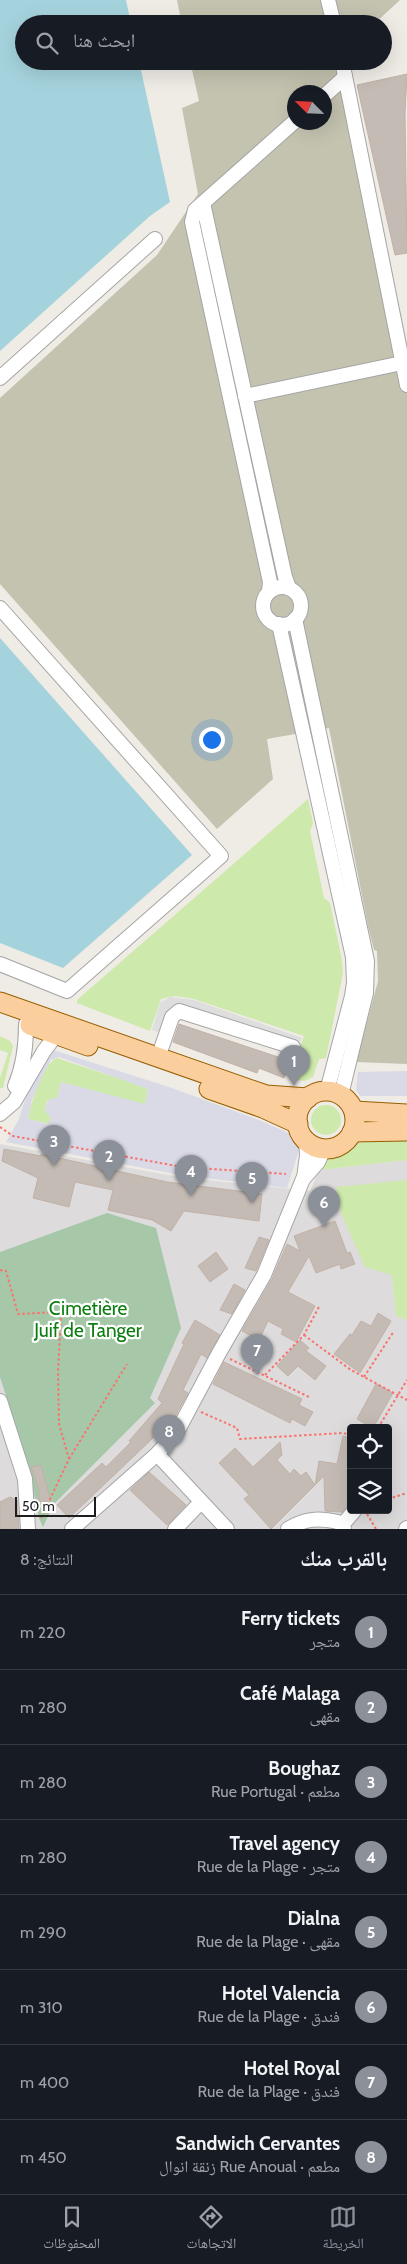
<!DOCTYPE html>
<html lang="ar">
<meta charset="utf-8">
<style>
:root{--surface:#171b24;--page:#20242c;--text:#f1f3f6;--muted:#9ea1a6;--line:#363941;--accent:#8c9099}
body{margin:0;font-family:Cabin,"Noto Naskh Arabic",sans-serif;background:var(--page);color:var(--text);direction:rtl}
.controls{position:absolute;right:15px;bottom:15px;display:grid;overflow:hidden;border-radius:5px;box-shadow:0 5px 20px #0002}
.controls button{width:45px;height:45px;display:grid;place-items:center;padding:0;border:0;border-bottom:1px solid var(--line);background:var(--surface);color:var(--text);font:25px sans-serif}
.compass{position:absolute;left:287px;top:85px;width:45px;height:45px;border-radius:50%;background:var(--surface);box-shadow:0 5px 20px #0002;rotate:294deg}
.scale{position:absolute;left:15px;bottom:12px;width:81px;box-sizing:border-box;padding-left:5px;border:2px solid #1e1e1e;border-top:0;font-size:14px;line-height:18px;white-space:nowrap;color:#1e1e1e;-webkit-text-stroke:4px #fff;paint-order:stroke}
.you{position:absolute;left:211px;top:739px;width:18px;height:18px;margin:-12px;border:4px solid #fff;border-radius:50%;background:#1a73e8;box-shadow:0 0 0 8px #1a73e833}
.badge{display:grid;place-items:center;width:32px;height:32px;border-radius:50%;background:var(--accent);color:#fff;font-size:16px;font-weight:700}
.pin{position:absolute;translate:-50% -41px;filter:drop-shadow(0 1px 2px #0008)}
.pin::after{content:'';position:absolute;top:26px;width:18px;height:15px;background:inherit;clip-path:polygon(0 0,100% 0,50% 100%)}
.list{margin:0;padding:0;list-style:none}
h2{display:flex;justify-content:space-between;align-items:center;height:65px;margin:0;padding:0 20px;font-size:21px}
h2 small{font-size:16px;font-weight:400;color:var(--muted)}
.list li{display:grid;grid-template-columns:32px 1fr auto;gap:15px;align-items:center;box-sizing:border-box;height:75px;padding:0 20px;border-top:1px solid var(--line)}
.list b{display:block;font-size:19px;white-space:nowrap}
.list p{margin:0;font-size:16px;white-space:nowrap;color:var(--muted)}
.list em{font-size:16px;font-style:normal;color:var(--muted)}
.icon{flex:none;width:28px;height:28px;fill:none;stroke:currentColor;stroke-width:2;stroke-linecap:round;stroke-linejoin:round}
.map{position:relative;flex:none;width:407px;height:1529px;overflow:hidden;direction:ltr}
.search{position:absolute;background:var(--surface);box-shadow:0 5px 20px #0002;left:15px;right:15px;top:15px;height:55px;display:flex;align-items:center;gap:12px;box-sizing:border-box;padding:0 18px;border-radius:28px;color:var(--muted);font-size:19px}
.sheet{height:665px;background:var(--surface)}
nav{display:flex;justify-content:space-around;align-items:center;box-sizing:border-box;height:70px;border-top:1px solid var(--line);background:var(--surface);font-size:14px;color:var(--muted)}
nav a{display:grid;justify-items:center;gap:2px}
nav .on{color:var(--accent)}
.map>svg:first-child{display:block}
</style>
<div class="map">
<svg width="407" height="1529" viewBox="0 0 407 1529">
<rect width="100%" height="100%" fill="#efebe5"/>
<path fill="#dddbdc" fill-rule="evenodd" d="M0 1144 179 1177 310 1191 319 1170 407 1160V1180L376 1184 392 1275 396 1316 407 1320V1529H0ZM351 1428H388V1510H351Z"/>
<g fill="#c4c3b0" fill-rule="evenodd">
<path d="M177 0H400L374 24H182Z"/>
<path d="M190 61H335L407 375V1064L356 1062 378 981 377 951 374 950 368 926 329 728 267 739 273 779 217 829 0 584V398L157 255 198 194 182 108 199 101ZM294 92H324V122H294Z"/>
</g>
<g fill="#cde9ab">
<path d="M308 799 313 823 310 831 324 898 330 903 342 960 343 973 326 1058 319 1059 313 1077 305 1081 289 1079 304 1036 194 999 175 996 161 999 150 1031 77 1003V1000Z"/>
<path d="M0 1036 10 1041 13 1046 3 1088H0V1078L8 1053 0 1050Z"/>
<path d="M57 1058 148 1088 145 1105 61 1082 57 1098 47 1101 45 1111 51 1117 49 1124 28 1119C31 1104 42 1064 57 1058Z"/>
<circle cx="326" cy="1120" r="15"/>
<path d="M407 1137V1160L319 1170C339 1141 375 1138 407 1137Z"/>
<path d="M407 1180V1320L396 1316 392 1275 365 1267 341 1213 336 1187Z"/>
</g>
<path fill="#a6c8a9" d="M107 1213 156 1228 181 1328 150 1398 155 1403 54 1504 43 1527 39 1518 29 1469 0 1377V1252Z"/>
<path fill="#dedede" d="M170 997 194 1000 302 1038 295 1056 178 1017 172 1037 152 1030 160 1003Z"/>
<g fill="#d9dae5" fill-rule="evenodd">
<path d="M53 1050 172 1088 259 1120 291 1134 295 1138 299 1150 287 1188 180 1175 6 1142 18 1121 28 1091 50 1052ZM59 1057 148 1089 145 1104 61 1082 57 1098 50 1099 46 1104 45 1111 51 1117 48 1124 28 1119 32 1100 43 1075 51 1060Z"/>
<path d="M407 1071V1096H360L356 1090 358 1072Z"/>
</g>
<g fill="#a5d3dd">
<path d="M0 0H126L131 24H24V61H139L170 202 150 216 0 351Z"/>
<path d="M0 638 192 855 63 968 0 943Z"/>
</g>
<g fill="#c4bbb4" stroke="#c1b1a7">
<path d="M407 74 405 113 407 253 395 255 357 85Z"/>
<path d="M179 1024 290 1061 284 1078 259 1068 257 1073 173 1042Z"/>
<path d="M4 1149 41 1156V1154L167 1182 262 1194 259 1221 184 1211 171 1231 152 1220 108 1210 113 1190 75 1182 69 1207 33 1198 38 1178 2 1161Z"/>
<path d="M335 1221 347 1253 350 1252 355 1264 341 1269 340 1264 316 1273 309 1256 288 1292 315 1306 296 1342 281 1334 283 1329 268 1321 259 1340 242 1331 272 1279 287 1244 300 1251 294 1236Z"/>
<path d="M259 1237 269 1240 256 1271 245 1268Z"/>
<path d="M216 1252 228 1269 210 1282 198 1266Z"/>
<path d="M234 1284 245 1290 232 1314 220 1310Z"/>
<path d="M378 1313 391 1321 360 1373 334 1354 350 1334 352 1335 361 1321 371 1326Z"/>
<path d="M195 1320 220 1335 207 1358 201 1354 183 1390 188 1393 174 1418 69 1518 57 1505 102 1463 106 1467 131 1442 129 1441 162 1403 158 1399 184 1344 182 1343Z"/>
<path d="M300 1340 309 1348 306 1351 326 1366 315 1380 298 1366 288 1376 277 1366Z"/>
<path d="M224 1362 302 1399 299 1405 313 1412 305 1426 292 1419 290 1423 213 1384Z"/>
<path d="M376 1384 393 1393 373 1428 357 1419Z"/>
<path d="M343 1436 351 1438V1503L342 1512 325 1511 324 1476 315 1485 319 1461 337 1464Z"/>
<path d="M280 1442 282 1455 277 1460 290 1474 294 1469 301 1476 306 1472 315 1485 271 1529 244 1499 249 1495 219 1463 235 1448 253 1467Z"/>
<path d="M41 1465 51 1502H39V1490L31 1467Z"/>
<path d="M149 1472 186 1505 167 1525 130 1490Z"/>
<path d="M10 1497 17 1500 19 1529H0V1502Z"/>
</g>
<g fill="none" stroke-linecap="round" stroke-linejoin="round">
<defs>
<g id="minor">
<path d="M328 0 334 24"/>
<path d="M342 61 407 385"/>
<path d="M324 96 345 77"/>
<path d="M203 203 285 577 289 588"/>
<path d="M0 378 155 239"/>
<path d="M245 396 402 363"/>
<circle cx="282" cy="606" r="19"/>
<path d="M269 592 270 582 192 222 195 210 294 122"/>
<path d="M0 608 221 856 67 991 0 964"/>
<path d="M295 619 367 961 366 993 341 1095"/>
<path d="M279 624 353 957 354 983 352 996 327 1091"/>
<path d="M158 1058 172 1017 179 1011 293 1047"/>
<path d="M15 1086C24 1065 26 1046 26 1024"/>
<path d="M0 1114 14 1102 44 1051 56 1035"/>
<path d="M304 1178 307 1155 306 1141"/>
<path d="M0 1401 25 1479 28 1529"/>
<path d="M157 1454 227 1529"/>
<path d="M343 1524 355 1510"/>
<path d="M72 1529 157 1454 177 1432 219 1353 264 1275 303 1179 318 1162 324 1149"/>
<path d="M175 1529 201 1502"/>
<path d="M288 1529C305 1518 319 1518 338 1522L344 1529"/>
<path d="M406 1529 407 1528"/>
</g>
<g id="major">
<path d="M0 1002 266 1095 308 1098"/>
<path d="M30 1025 88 1046"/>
<path d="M209 1089 263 1108 298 1124"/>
<circle cx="326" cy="1120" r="29"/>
<path d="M354 1111 407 1114"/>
<path d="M352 1132 407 1131"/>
</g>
</defs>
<use href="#minor" stroke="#a5a5a5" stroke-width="16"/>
<use href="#major" stroke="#985e01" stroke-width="21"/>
<g stroke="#f9736c" stroke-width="2" stroke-dasharray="2.5 2.5" stroke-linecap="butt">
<path d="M0 1127 13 1136 182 1167 286 1174"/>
<path d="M0 1270 6 1271 18 1314 61 1312 58 1373 59 1424 69 1459 40 1520"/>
<path d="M304 1335 351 1370 407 1400"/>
<path d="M230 1359 309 1397"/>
<path d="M265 1375 304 1335 320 1305"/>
<path d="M364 1377 394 1331"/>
<path d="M201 1412 237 1428 240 1439 343 1433 351 1435"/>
<path d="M378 1428 407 1380"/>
<path d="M69 1459 127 1364"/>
<path d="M388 1499 407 1493"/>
<path d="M367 1514 376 1529"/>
</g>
<use href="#minor" stroke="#fff" stroke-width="14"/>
<use href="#major" stroke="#fbce9e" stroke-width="19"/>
</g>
<g text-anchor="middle" stroke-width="4.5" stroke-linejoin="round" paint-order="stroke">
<g font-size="19" fill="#0c7d0f" stroke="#fff">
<text x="88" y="1315">Cimetière<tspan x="88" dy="22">Juif de Tanger</tspan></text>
</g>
</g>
</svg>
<div class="controls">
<button><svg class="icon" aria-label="locate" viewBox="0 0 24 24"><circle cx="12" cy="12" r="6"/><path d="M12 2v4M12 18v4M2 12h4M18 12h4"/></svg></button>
<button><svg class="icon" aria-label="layers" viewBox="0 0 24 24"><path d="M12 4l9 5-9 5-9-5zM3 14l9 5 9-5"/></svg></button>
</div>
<svg class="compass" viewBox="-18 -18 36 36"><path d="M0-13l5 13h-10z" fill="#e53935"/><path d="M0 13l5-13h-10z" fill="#9ea1a6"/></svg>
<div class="scale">50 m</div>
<div class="you"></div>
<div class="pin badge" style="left:294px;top:1086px">1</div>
<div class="pin badge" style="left:109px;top:1181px">2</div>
<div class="pin badge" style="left:54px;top:1166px">3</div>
<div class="pin badge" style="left:191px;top:1196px">4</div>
<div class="pin badge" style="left:252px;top:1203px">5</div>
<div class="pin badge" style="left:324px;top:1227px">6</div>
<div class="pin badge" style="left:257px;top:1375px">7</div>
<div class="pin badge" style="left:169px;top:1456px">8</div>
<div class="search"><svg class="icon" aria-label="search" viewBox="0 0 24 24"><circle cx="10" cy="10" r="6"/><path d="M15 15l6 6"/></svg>ابحث هنا</div>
</div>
<section class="sheet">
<h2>بالقرب منك<small>النتائج: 8</small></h2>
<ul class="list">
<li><span class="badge">1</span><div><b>Ferry tickets</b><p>متجر</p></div><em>220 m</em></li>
<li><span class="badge">2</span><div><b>Café Malaga</b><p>مقهى</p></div><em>280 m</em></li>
<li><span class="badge">3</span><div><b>Boughaz</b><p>مطعم · Rue Portugal</p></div><em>280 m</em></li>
<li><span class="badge">4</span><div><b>Travel agency</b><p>متجر · Rue de la Plage</p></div><em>280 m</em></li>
<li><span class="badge">5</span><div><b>Dialna</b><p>مقهى · Rue de la Plage</p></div><em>290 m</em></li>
<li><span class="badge">6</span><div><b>Hotel Valencia</b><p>فندق · Rue de la Plage</p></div><em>310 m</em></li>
<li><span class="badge">7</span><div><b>Hotel Royal</b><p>فندق · Rue de la Plage</p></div><em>400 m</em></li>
<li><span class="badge">8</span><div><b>Sandwich Cervantes</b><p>مطعم · Rue Anoual زنقة انوال</p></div><em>450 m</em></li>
</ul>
</section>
<nav>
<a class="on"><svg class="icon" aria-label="map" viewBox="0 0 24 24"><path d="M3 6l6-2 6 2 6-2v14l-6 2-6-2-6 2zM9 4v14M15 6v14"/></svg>الخريطة</a>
<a><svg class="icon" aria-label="directions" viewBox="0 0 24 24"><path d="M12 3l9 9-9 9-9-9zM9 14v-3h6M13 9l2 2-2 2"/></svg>الاتجاهات</a>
<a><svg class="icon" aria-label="saved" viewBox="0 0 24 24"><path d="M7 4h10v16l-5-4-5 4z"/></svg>المحفوظات</a>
</nav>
